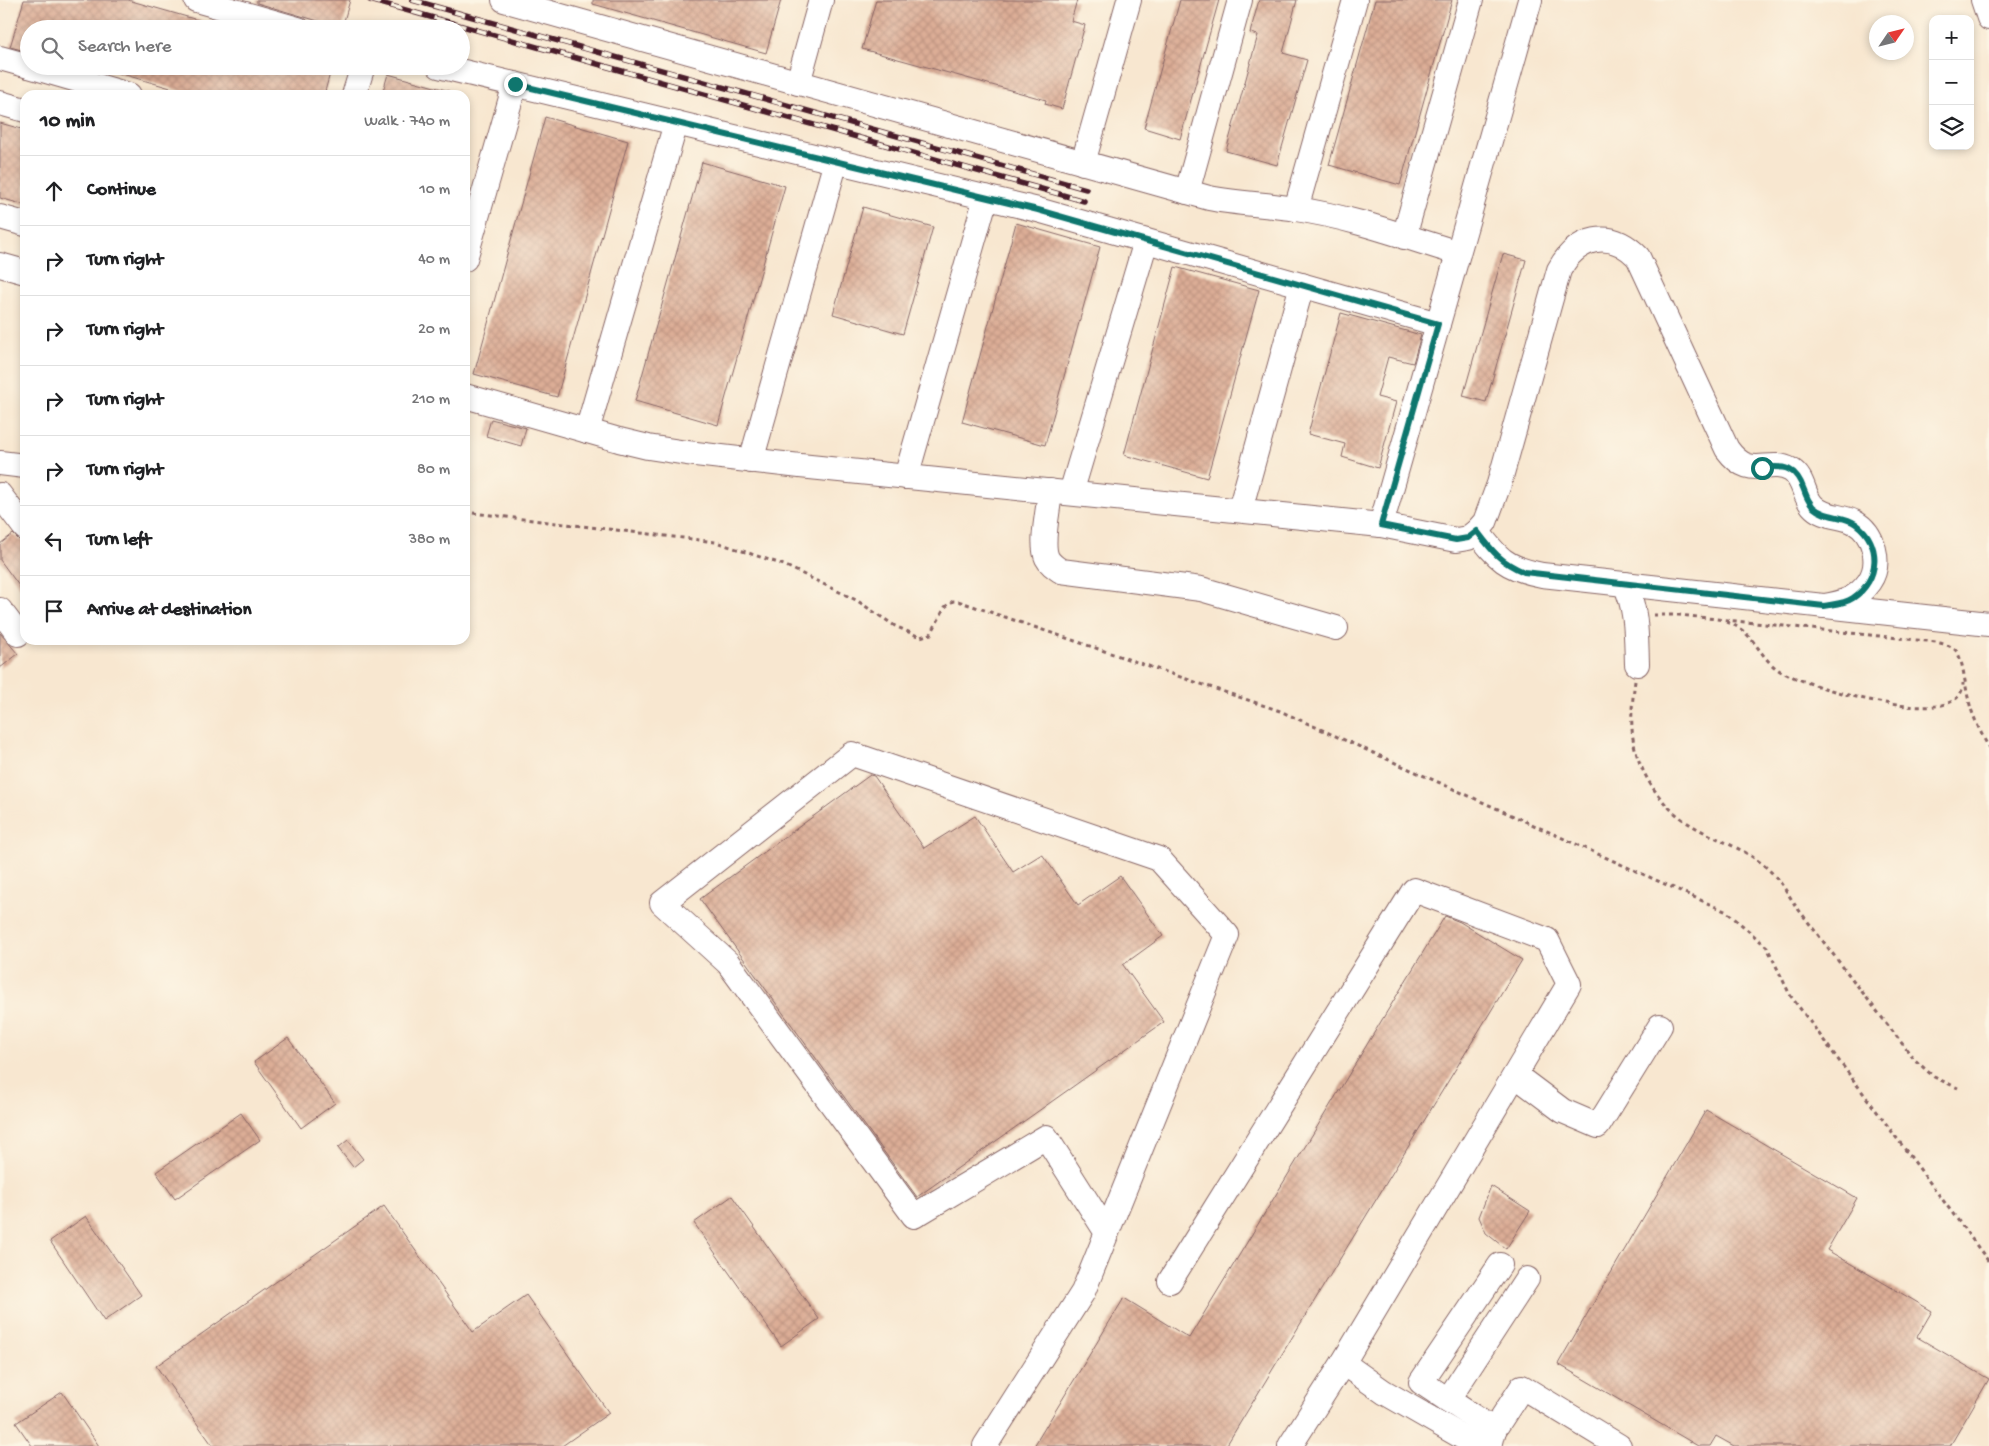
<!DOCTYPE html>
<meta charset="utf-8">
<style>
:root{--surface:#fff;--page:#f2f2f2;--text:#202124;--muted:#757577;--line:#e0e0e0}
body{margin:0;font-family:"Gochi Hand",sans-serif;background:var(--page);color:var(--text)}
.controls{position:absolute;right:15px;top:15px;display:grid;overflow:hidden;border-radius:10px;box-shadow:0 2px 8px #0003}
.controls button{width:45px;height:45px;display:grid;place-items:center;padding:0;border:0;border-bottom:1px solid var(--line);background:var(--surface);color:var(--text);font:25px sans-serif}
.compass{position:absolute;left:1869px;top:15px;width:45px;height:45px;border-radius:50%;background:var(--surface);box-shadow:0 2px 8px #0003;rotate:55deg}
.stop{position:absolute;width:15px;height:15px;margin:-11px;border:4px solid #0f766e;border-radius:50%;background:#fff}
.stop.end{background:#0f766e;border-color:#fff;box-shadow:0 1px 5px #0008}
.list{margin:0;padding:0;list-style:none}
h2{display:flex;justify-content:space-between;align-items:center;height:65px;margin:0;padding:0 20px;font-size:21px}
h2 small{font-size:16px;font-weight:400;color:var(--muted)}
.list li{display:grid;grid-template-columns:32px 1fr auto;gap:15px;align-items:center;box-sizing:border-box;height:70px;padding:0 20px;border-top:1px solid var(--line)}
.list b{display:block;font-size:19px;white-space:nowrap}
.list em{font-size:16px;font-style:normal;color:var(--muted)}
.icon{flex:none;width:28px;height:28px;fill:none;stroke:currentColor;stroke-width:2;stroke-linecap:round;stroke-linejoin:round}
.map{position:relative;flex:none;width:1989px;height:1446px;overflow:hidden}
.search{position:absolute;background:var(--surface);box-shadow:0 2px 8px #0003;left:20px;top:20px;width:450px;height:55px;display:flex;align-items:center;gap:12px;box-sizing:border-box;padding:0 18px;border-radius:28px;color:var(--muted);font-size:19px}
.panel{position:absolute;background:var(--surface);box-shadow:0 2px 8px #0003;left:20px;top:90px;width:450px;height:555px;border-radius:15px}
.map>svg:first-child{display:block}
</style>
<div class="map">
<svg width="1989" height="1446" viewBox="0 0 1989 1446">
<defs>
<pattern id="building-cross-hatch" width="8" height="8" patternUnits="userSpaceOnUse" patternTransform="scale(1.25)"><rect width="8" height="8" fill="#dcad96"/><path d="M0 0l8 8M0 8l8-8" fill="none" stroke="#be9481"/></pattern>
</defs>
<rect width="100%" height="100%" fill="#fcf5e5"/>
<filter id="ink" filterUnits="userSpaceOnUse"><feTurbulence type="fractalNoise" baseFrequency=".02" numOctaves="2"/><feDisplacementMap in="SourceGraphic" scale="10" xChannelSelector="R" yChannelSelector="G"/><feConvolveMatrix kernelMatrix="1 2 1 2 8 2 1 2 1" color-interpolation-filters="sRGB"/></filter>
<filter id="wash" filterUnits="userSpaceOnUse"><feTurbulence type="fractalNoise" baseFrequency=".0096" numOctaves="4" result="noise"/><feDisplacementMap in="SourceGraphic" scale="20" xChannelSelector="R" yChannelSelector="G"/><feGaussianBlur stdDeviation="1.12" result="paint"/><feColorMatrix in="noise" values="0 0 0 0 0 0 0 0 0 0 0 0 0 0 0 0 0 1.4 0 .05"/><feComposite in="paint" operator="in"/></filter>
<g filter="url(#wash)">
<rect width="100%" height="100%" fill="#f8e7d0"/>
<g id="blocks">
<g fill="url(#building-cross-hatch)">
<path d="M24 0H128L215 25V29H29V47H26L25 51 10 47Z"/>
<path d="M257 0H350L342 28 257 3Z"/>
<path d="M593 0H781L766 53 593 4Z"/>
<path d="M876 0H1077L1071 21 1085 25 1062 109 1045 104 1046 100 862 49Z"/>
<path d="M1180 0H1219L1180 139 1144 128Z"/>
<path d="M1259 0H1297L1283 53 1307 60 1277 165 1226 151 1258 35 1250 33Z"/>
<path d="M1375 0H1452L1400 185 1329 165Z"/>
<path d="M109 66H332L324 95H195L108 70Z"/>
<path d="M388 74 449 91V95H382Z"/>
<path d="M545 117 628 141 557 397 474 374Z"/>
<path d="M0 123 25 130V205L0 198Z"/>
<path d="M702 162 785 186 718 425 635 401Z"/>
<path d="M863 207 933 227 903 334 833 314Z"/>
<path d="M1016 223 1100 247 1045 445 962 422Z"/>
<path d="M1503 254 1526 260 1486 402 1463 396Z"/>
<path d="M1175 267 1259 290 1207 478 1124 455Z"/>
<path d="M1341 313 1421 335 1413 363 1388 357 1377 397 1396 402 1378 468 1342 457 1345 444 1308 434Z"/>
<path d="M491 419 526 428 521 446 486 436Z"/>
<path d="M13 534 19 540 25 541V594L0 560V544Z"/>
<path d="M0 633 18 654 0 668Z"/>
<path d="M870 775 874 776 924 848 975 816 1013 872 1042 854 1078 905 1120 876 1163 936 1123 965 1164 1022 917 1197 700 899Z"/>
<path d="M1445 916 1460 922 1522 960 1226 1446H1034L1124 1298 1189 1338Z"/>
<path d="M288 1038 335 1103 301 1128 254 1062Z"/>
<path d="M1706 1110 1857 1198 1827 1250 1932 1311 1917 1337 1989 1379 1950 1446H1734L1716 1436 1710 1446H1698L1558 1364Z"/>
<path d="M241 1113 260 1140 175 1199 156 1172Z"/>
<path d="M348 1140 363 1159 353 1167 338 1148Z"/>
<path d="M1491 1186 1530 1211 1506 1249 1486 1233 1479 1217Z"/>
<path d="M732 1196 819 1319 781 1346 694 1223Z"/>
<path d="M384 1206 473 1332 526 1295 609 1413 562 1446H213L156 1366Z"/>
<path d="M86 1216 141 1295 104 1321 50 1241Z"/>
<path d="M62 1392 99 1446H32L16 1423Z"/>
</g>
</g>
</g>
<g filter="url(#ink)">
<use href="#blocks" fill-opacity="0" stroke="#876565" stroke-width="1"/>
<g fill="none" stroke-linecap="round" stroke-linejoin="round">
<defs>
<g id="minor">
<path d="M196 0 298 29"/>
<path d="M504 0 1209 198C1238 204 1267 204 1296 209 1351 217 1405 237 1458 253"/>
<path d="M1983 0 1989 18"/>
<path d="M0 58 29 66"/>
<path d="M29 66 129 95"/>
<path d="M439 66 1038 210 1438 324"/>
<path d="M798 83 821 0"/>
<path d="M354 95 363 66"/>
<path d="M0 103 25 110"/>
<path d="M1083 163 1129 0"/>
<path d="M1187 192 1240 0"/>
<path d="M1296 209 1355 0"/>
<path d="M0 217 25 224"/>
<path d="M1404 237 1471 0"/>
<path d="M465 259 515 84"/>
<path d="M0 265 25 272"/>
<path d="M465 396 619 440 648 447 687 453 800 466 1381 525 1456 540 1468 538 1477 531 1485 522 1499 484 1559 270C1577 237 1610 228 1638 257L1727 449C1751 482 1767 457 1791 470 1804 478 1803 495 1812 505 1823 518 1841 515 1854 522 1874 533 1882 563 1869 582 1857 599 1843 603 1824 606"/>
<path d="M587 431 676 123"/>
<path d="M751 461 836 161"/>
<path d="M0 463 25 466"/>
<path d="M906 477 986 197"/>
<path d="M1050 491C1049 508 1040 543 1047 558 1050 564 1055 567 1061 571L1201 589 1336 628"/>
<path d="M1071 493 1146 241"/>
<path d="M0 495 25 528"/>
<path d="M1240 510 1302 285"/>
<path d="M1381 525 1530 0"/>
<path d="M1477 531C1498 559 1506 568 1542 575L1989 624"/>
<path d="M1625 584C1637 611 1636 634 1637 664"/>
<path d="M0 610 18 634"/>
<path d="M1515 1075 1563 1111 1598 1126 1660 1026"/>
<path d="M1170 1281 1414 890 1547 940 1569 984 1343 1363"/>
<path d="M1448 1400 1421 1382 1500 1265"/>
<path d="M1494 1430 1522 1387 1619 1446"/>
<path d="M985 1446 1083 1292 1227 935 1159 859 852 754 662 903 728 963 914 1216 1046 1137 1107 1233"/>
<path d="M1290 1446 1343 1363 1384 1392 1478 1446"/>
<path d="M1490 1446 1494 1430 1448 1400 1527 1279"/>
</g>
</defs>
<use href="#minor" stroke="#876565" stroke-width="26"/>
<g stroke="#876565" stroke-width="3" stroke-dasharray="4 4" stroke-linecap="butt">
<path d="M465 512 716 542 784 565 856 600 895 626 920 637 931 634 945 607 953 601H958L1280 711 1727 912 1767 947 1790 995 1989 1262"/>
<path d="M1653 615H1679L1936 642C1943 644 1952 645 1957 652 1964 663 1965 688 1969 701 1973 718 1981 733 1989 748"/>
<path d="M1726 622C1756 631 1758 659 1782 672 1808 686 1963 736 1963 683"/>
<path d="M1635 681C1633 696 1631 712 1632 727 1633 765 1659 806 1691 825 1716 840 1745 848 1767 868 1779 879 1787 892 1795 905L1914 1059 1934 1077 1958 1088"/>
</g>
<use href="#minor" stroke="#fff" stroke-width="24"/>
<defs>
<g id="rail">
<path d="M370 0 1084 201"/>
<path d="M412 0 1086 189"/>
</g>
</defs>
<use href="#rail" stroke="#4a1f2b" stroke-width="5.5"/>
<use href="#rail" stroke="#fcf5e5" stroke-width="4" stroke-dasharray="11" stroke-linecap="butt"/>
</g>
</g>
<g fill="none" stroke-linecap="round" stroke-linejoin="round" filter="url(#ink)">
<path stroke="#0f766e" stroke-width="6" d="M515 84 1038 210 1438 324 1381 525 1456 540 1468 538 1477 531C1492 551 1500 562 1524 572L1824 606C1834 604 1844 604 1853 598 1880 580 1882 543 1856 524 1843 515 1825 518 1813 507 1809 502 1806 496 1804 490 1796 467 1785 465 1762 468"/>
</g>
</svg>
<div class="controls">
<button>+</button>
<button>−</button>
<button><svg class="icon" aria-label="layers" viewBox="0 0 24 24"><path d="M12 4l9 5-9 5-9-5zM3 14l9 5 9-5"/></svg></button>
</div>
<svg class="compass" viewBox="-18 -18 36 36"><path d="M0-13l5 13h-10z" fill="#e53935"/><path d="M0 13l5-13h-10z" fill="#757577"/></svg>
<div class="stop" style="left:1762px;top:468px"></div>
<div class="stop end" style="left:515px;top:84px"></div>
<div class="search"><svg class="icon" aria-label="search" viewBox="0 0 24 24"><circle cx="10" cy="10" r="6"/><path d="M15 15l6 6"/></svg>Search here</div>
<section class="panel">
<h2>10 min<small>Walk · 740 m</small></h2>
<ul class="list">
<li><svg class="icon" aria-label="ahead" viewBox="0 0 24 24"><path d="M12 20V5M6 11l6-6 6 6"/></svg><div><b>Continue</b></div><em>10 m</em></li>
<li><svg class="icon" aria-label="right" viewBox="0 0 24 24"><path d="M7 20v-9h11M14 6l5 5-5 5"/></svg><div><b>Turn right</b></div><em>40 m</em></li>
<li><svg class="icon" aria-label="right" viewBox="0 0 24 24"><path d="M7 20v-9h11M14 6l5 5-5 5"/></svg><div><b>Turn right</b></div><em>20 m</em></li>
<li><svg class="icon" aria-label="right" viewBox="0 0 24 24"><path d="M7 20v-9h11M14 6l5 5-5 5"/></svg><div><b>Turn right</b></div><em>210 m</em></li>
<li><svg class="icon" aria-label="right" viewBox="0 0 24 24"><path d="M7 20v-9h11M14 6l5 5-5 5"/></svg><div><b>Turn right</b></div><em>80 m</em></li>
<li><svg class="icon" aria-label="left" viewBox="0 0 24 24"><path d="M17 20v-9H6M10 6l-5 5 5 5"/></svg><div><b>Turn left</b></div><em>380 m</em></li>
<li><svg class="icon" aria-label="arrive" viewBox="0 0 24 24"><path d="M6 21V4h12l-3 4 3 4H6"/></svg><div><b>Arrive at destination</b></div></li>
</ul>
</section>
</div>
